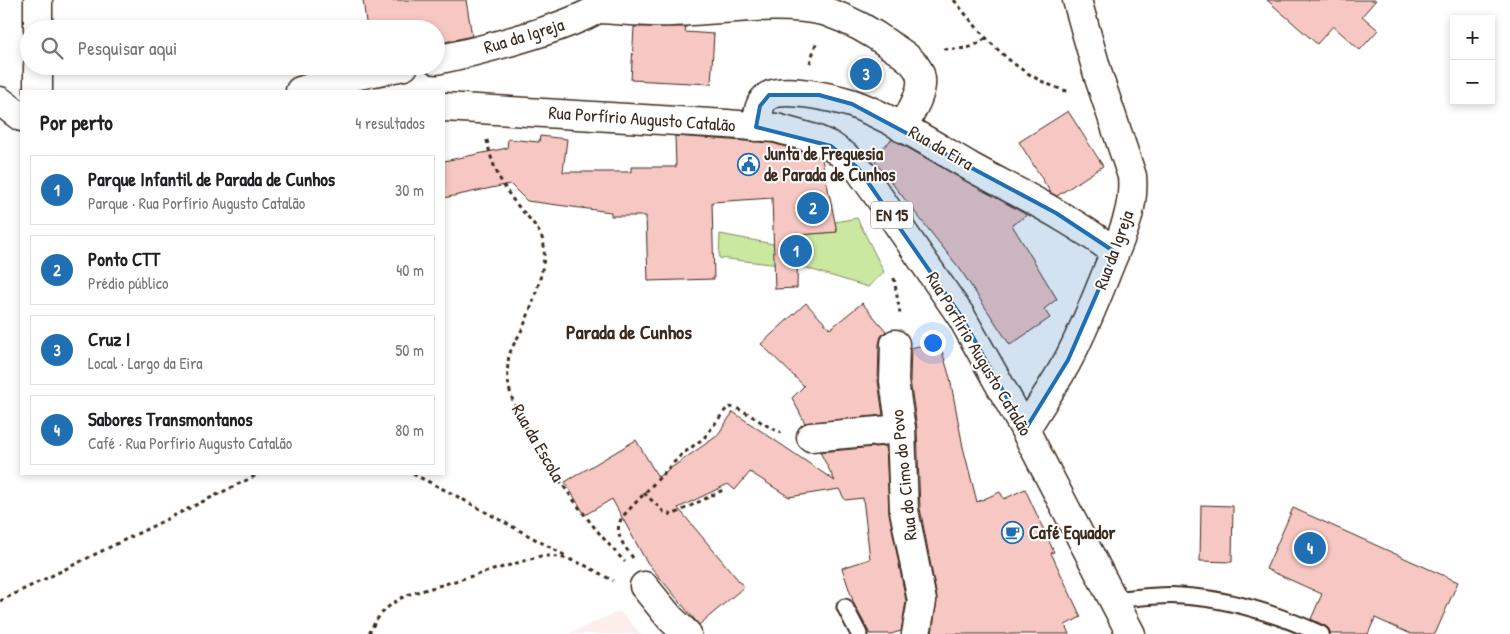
<!DOCTYPE html>
<html lang="pt">
<meta charset="utf-8">
<style>
:root{--surface:#fff;--page:#f2f2f2;--text:#202124;--muted:#757577;--line:#e0e0e0;--accent:#1f6fb2}
body{margin:0;font-family:"Patrick Hand",sans-serif;background:var(--page);color:var(--text)}
.controls{position:absolute;right:15px;top:15px;display:grid;overflow:hidden;border-radius:0px;box-shadow:0 2px 8px #0003}
.controls button{width:45px;height:45px;display:grid;place-items:center;padding:0;border:0;border-bottom:1px solid var(--line);background:var(--surface);color:var(--text);font:25px sans-serif}
.you{position:absolute;left:932px;top:342px;width:18px;height:18px;margin:-12px;border:4px solid #fff;border-radius:50%;background:#1a73e8;box-shadow:0 0 0 8px #1a73e833}
.badge{display:grid;place-items:center;width:32px;height:32px;border-radius:50%;background:var(--accent);color:#fff;font-size:16px;font-weight:700}
.pin{position:absolute;translate:-50% -50%;border:2px solid #fff;box-shadow:0 1px 5px #0006}
.list{margin:0;padding:0;list-style:none}
h2{display:flex;justify-content:space-between;align-items:center;height:65px;margin:0;padding:0 20px;font-size:21px}
h2 small{font-size:16px;font-weight:400;color:var(--muted)}
.list li{display:grid;grid-template-columns:32px 1fr auto;gap:15px;align-items:center;box-sizing:border-box;height:70px;margin:0 10px 10px;padding:0 10px;border:1px solid var(--line);border-radius:0px}
.list b{display:block;font-size:19px;white-space:nowrap}
.list p{margin:0;font-size:16px;white-space:nowrap;color:var(--muted)}
.list em{font-size:16px;font-style:normal;color:var(--muted)}
.icon{flex:none;width:28px;height:28px;fill:none;stroke:currentColor;stroke-width:2;stroke-linecap:round;stroke-linejoin:round}
.map{position:relative;flex:none;width:1510px;height:634px;overflow:hidden}
.search{position:absolute;background:var(--surface);box-shadow:0 2px 8px #0003;left:20px;top:20px;width:425px;height:55px;display:flex;align-items:center;gap:12px;box-sizing:border-box;padding:0 18px;border-radius:28px;color:var(--muted);font-size:19px}
.panel{position:absolute;background:var(--surface);box-shadow:0 2px 8px #0003;left:20px;top:90px;width:425px;height:385px;border-radius:0px}
.map>svg:first-child{display:block}
</style>
<div class="map">
<svg width="1510" height="634" viewBox="0 0 1510 634">
<rect width="100%" height="100%" fill="#fff"/>
<filter id="ink" filterUnits="userSpaceOnUse"><feTurbulence type="fractalNoise" baseFrequency=".02" numOctaves="2"/><feDisplacementMap in="SourceGraphic" scale="10" xChannelSelector="R" yChannelSelector="G"/><feConvolveMatrix kernelMatrix="1 2 1 2 8 2 1 2 1" color-interpolation-filters="sRGB"/></filter>
<g filter="url(#ink)">
<path fill="#fdeeed" d="M620 611 641 634H568Z"/>
<path fill="#cae8a0" stroke="#82895f" d="M857 218 884 272 868 287 806 268 719 258 720 234 773 244 798 243V235L837 232 835 222Z"/>
<g fill="#f7c7c3" stroke="#3b2a1e">
<path d="M363 0H466L472 36 436 44V29H367Z"/>
<path d="M1267 0H1376L1362 16 1378 30 1360 50 1333 26 1317 44Z"/>
<path d="M634 27H686L685 32 714 34 711 84 631 80Z"/>
<path d="M1068 111 1103 166 1057 196 1051 193 1019 142Z"/>
<path d="M540 136 567 139 563 172H631V167H676L675 136 772 143 810 154 822 159 837 232 798 235 797 288 775 289 772 198 712 202 714 279 648 281 646 216H611V212L527 201 510 184 444 198V161L507 148 508 139 539 142Z"/>
<path d="M892 139 1027 215 1012 225 1057 299 1044 309 1050 318 1010 345 960 269 872 158Z"/>
<path d="M806 303 830 329 862 303 886 331 881 336 879 344 878 381 883 415 805 423 792 398 804 386 761 344Z"/>
<path d="M939 341 950 378 963 447 977 502 1000 492 1004 499 1025 489 1054 552 1051 553 1081 617 1065 625 1069 634H932L937 598 920 508 917 428 910 380 911 348Z"/>
<path d="M733 412 835 481 820 452 886 446 889 513 906 601 901 631 891 634H870L854 604 842 568 870 559 863 498 845 500 839 489 789 497 750 472 735 490 728 484 678 508 744 587 699 625 646 561 612 499 585 515 565 482 636 440 658 477 717 436Z"/>
<path d="M1201 505 1233 506 1232 562 1200 561Z"/>
<path d="M1293 508 1458 582 1435 634H1411L1375 618 1368 634H1330L1329 629 1325 626 1311 619 1322 594 1266 569Z"/>
</g>
<g fill="none" stroke-linecap="round" stroke-linejoin="round">
<defs>
<g id="service">
<path d="M1113 600C1136 598 1160 594 1182 596 1231 599 1277 614 1321 634"/>
<path d="M845 607 859 634"/>
</g>
<g id="minor">
<path d="M599 9C623 10 648 13 672 12 720 11 781 0 827 12 850 20 872 32 891 46 902 53 920 64 921 79 923 95 909 114 902 128"/>
<path d="M38 29V0"/>
<path d="M436 60C466 54 594 23 607 0"/>
<path d="M38 91V66"/>
<path d="M300 91 334 80 404 66"/>
<path d="M756 127C758 116 758 102 768 96 785 86 835 98 854 104 895 120 933 145 971 167 1020 194 1071 218 1115 252"/>
<path d="M895 344 894 381 901 429 904 510 922 601 916 634"/>
<path d="M1025 430C1039 407 1054 385 1067 362 1084 330 1097 297 1110 264 1122 235 1135 208 1132 176L1099 78 1077 0"/>
<path d="M811 437 901 429"/>
<path d="M644 586 670 618 687 634"/>
</g>
<g id="primary">
<path d="M0 101 21 117"/>
<path d="M444 107 727 124 776 128 815 139 831 146 845 156 858 168 881 200 961 316 1025 430 1131 634"/>
</g>
</defs>
<use href="#service" stroke="#3b2a1e" stroke-width="19"/>
<use href="#minor" stroke="#3b2a1e" stroke-width="31"/>
<use href="#primary" stroke="#3b2a1e" stroke-width="31"/>
<g stroke="#3b2a1e" stroke-width="3" stroke-dasharray="4 4" stroke-linecap="butt">
<path d="M954 0C988 42 1017 77 1070 92"/>
<path d="M944 49C962 49 970 50 986 38"/>
<path d="M810 63 816 43"/>
<path d="M487 140C491 163 500 182 514 201 523 213 539 226 543 241 549 260 532 307 524 325 520 335 512 345 509 356 506 370 508 388 513 401 520 421 533 439 544 457 569 495 594 530 625 562"/>
<path d="M894 278 900 314"/>
<path d="M413 474 451 493 566 556"/>
<path d="M644 493 664 512 672 515 723 490"/>
<path d="M633 558C623 544 612 532 623 516L681 455 704 438 727 408C740 403 766 429 781 432"/>
<path d="M0 601 259 474"/>
<path d="M369 634C377 615 389 604 407 595L541 556C570 555 589 567 613 581"/>
</g>
<use href="#service" stroke="#fff" stroke-width="15"/>
<use href="#minor" stroke="#fff" stroke-width="28"/>
<use href="#primary" stroke="#fff" stroke-width="28"/>
</g>
</g>
<path fill="#1f6fb2" fill-opacity="0.2" stroke="#1f6fb2" stroke-width="4" stroke-linejoin="round" d="M769 95H819L852 104 1056 213 1115 252 1068 360 1025 430 961 316 858 168 831 146 756 127 760 106Z"/>
<defs>
<symbol id="civic-ring" viewBox="-11 -11 22 22"><circle r="9.5" fill="#fff" stroke="#1f6fb2" stroke-width="1.5"/><path d="M-.6-6.5H3V-4.5H.6V-3L4-1V1h2V6H-6V1h2V-1L-.6-3ZM-1.2 2.5V6h2.4V2.5Z" fill="#1f6fb2"/></symbol>
<symbol id="cafe-ring" viewBox="-11 -11 22 22"><circle r="9.5" fill="#fff" stroke="#1f6fb2" stroke-width="1.5"/><path d="M-5.5-4.5H6V0H3Q3 3.5 0 3.5H-2.5Q-5.5 3.5-5.5 0ZM3-3.2v2h1.7v-2ZM-6 4.5H4V6H-6Z" fill="#1f6fb2"/></symbol>
</defs>
<g fill-rule="evenodd">
<use href="#civic-ring" x="736" y="152" width="25" height="25"/>
<use href="#cafe-ring" x="1000" y="520" width="25" height="25"/>
</g>
<g text-anchor="middle" stroke-width="4" stroke-linejoin="round" paint-order="stroke">
<rect fill="#fff" stroke="#766a62" stroke-width="1" x="871" y="201.5" width="42" height="27" rx="4"/>
<g font-size="16" font-weight="bold" fill="#3b2a1e">
<text x="892" y="221">EN 15</text>
</g>
<g font-size="18" fill="#3b2a1e" stroke="#fff">
<text transform="translate(524 36) rotate(-17)" y="6">Rua da Igreja</text>
<text transform="translate(642 119) rotate(4)" y="6">Rua Porfírio Augusto Catalão</text>
<text transform="translate(941 148) rotate(30)" y="6">Rua da Eira</text>
<text transform="translate(1114 250) rotate(-70)" y="6">Rua da Igreja</text>
<text transform="translate(979 354) rotate(59)" y="6">Rua Porfírio Augusto Catalão</text>
<text transform="translate(538 443) rotate(60)" y="6">Rua da Escola</text>
<text transform="translate(904 475) rotate(-96)" y="6">Rua do Cimo do Povo</text>
</g>
<g font-size="18" font-weight="bold" fill="#3b2a1e" stroke="#fff" text-anchor="start">
<text x="764" y="160">Junta de Freguesia<tspan x="764" dy="21">de Parada de Cunhos</tspan></text>
<text x="1029" y="539">Café Equador</text>
</g>
<g font-size="20" font-weight="bold" fill="#3b2a1e" stroke="#fff">
<text x="629" y="339">Parada de Cunhos</text>
</g>
</g>
</svg>
<div class="controls">
<button>+</button>
<button>−</button>
</div>
<div class="you"></div>
<div class="pin badge" style="left:796px;top:251px">1</div>
<div class="pin badge" style="left:813px;top:208px">2</div>
<div class="pin badge" style="left:866px;top:74px">3</div>
<div class="pin badge" style="left:1310px;top:548px">4</div>
<div class="search"><svg class="icon" aria-label="search" viewBox="0 0 24 24"><circle cx="10" cy="10" r="6"/><path d="M15 15l6 6"/></svg>Pesquisar aqui</div>
<section class="panel">
<h2>Por perto<small>4 resultados</small></h2>
<ul class="list">
<li><span class="badge">1</span><div><b>Parque Infantil de Parada de Cunhos</b><p>Parque · Rua Porfírio Augusto Catalão</p></div><em>30 m</em></li>
<li><span class="badge">2</span><div><b>Ponto CTT</b><p>Prédio público</p></div><em>40 m</em></li>
<li><span class="badge">3</span><div><b>Cruz I</b><p>Local · Largo da Eira</p></div><em>50 m</em></li>
<li><span class="badge">4</span><div><b>Sabores Transmontanos</b><p>Café · Rua Porfírio Augusto Catalão</p></div><em>80 m</em></li>
</ul>
</section>
</div>
